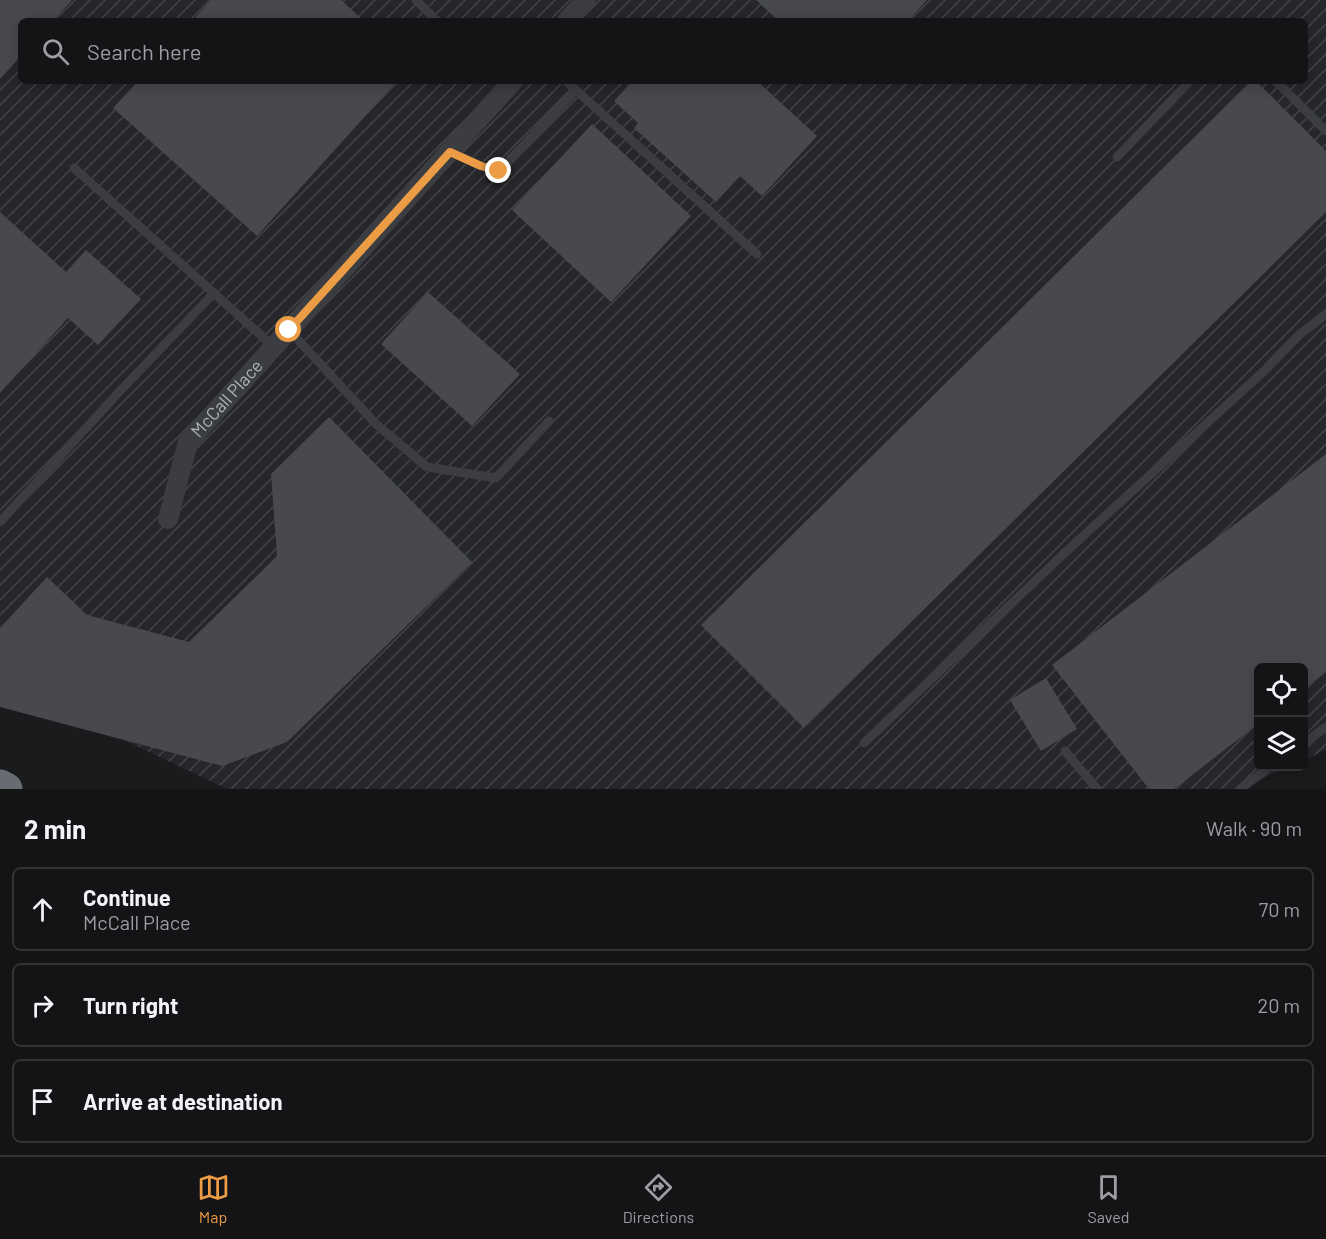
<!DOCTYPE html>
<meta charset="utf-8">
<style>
:root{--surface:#141416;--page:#212123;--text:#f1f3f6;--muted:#9d9ea1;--line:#333335;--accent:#eb9c44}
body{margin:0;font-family:Barlow,sans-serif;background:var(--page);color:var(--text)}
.controls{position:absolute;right:18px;bottom:18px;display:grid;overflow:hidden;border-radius:9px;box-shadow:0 3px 15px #0003}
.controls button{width:54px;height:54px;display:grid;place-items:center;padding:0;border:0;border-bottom:2px solid var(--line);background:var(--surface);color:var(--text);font:30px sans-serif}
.stop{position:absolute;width:18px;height:18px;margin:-14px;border:4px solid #eb9c44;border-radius:50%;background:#fff}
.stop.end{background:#eb9c44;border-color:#fff;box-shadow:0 2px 6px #0008}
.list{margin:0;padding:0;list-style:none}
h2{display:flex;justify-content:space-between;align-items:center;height:78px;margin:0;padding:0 24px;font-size:26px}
h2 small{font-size:20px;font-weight:400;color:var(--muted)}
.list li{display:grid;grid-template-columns:39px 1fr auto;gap:18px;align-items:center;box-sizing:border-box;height:84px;margin:0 12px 12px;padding:0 12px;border:2px solid var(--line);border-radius:9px}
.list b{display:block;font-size:22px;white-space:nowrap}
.list p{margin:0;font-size:20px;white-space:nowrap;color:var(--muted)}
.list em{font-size:20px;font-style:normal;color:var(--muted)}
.icon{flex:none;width:33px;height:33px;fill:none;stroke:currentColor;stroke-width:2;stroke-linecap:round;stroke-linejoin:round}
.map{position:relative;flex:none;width:1326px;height:789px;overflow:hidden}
.search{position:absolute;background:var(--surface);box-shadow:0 3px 15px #0003;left:18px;right:18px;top:18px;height:66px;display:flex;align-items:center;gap:15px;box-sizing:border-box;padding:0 21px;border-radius:9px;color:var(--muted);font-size:22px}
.sheet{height:366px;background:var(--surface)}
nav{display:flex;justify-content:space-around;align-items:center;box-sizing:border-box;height:84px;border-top:2px solid var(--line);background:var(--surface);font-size:16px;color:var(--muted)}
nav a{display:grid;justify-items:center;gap:3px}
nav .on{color:var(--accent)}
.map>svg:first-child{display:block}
</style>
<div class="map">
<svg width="1326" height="789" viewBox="0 0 1326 789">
<defs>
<pattern id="industrial-furrows" width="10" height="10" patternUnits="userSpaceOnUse" patternTransform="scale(1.5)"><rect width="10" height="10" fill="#26272a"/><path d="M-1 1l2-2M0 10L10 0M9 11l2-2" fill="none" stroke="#434447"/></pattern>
</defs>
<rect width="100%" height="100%" fill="#1a1b1d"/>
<path fill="url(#industrial-furrows)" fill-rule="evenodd" d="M0 0H1326V750L1304 760V668H1258V766L1289 767 1237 789H227L0 681ZM21 21H1305V81H21Z"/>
<g fill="#47494d">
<path d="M0 0H72L53 21H21V56L0 79Z"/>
<path d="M211 0H341L364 21H192Z"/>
<path d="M756 0H927L908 21H779Z"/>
<path d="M138 81H397L257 236 113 108Z"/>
<path d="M632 81H757L817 136 762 196 740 176 716 202 634 128 638 123 614 101Z"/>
<path d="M1251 81H1256L1326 151V212L804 728 701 625Z"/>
<path d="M592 124 691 216 611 302 512 210Z"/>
<path d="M0 212 66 272 86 250 141 299 98 345 68 318 0 393Z"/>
<path d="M428 292 520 374 472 426 381 344Z"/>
<path d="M329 417 472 562 287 742 222 766 0 707V628L47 577 87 615 189 642 277 556 271 474Z"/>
<path d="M1326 454V672L1304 690V668H1258V724L1174 789H1149L1052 665Z"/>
<path d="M1046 678 1077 729 1041 751 1010 700Z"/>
</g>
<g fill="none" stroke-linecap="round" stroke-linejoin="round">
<g stroke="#3b3d41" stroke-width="9">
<path d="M416 0 437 21"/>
<path d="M566 81 757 254"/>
<path d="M1276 81 1326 131"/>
<path d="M450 151 481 166 499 171 576 90"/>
<path d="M1117 157 1190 81"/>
<path d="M74 168 274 347"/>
<path d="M289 330 376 424 427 467 496 478 549 421"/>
<path d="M0 522 119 392 214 293"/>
<path d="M864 743 1071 547 1263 372 1299 335 1326 314"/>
<path d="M1304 743 1326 727"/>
<path d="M1065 751 1097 789"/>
<path d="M1240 789 1271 766"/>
</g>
<g stroke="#3b3d41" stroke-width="20">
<path d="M567 21 586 0"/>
<path id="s1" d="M168 519 188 442 513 81"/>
</g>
<path stroke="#686c72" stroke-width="33" d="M0 786 6 789"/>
</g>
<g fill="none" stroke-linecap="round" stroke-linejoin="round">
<path stroke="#eb9c44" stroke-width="8" d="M289 330 450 152 481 166 499 171"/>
</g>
<g text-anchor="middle" stroke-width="5" stroke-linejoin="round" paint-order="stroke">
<g font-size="18" fill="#aeb4bb" stroke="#151618">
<text dy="6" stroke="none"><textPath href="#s1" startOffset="138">McCall Place</textPath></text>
</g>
</g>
</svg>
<div class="controls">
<button><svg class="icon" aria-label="locate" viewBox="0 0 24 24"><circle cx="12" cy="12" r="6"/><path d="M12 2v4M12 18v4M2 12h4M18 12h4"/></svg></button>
<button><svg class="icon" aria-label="layers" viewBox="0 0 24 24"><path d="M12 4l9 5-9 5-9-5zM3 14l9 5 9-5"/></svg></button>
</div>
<div class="stop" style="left:289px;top:330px"></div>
<div class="stop end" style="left:499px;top:171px"></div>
<div class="search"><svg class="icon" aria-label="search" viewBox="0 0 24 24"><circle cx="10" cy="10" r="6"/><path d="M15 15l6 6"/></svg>Search here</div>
</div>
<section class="sheet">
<h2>2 min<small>Walk · 90 m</small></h2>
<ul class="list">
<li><svg class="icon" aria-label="ahead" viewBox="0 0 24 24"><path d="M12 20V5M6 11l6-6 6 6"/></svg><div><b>Continue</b><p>McCall Place</p></div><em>70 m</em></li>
<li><svg class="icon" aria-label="right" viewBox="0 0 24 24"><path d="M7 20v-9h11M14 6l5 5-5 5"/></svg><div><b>Turn right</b></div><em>20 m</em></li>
<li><svg class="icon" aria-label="arrive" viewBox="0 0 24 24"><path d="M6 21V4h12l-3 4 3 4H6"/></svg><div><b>Arrive at destination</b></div></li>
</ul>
</section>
<nav>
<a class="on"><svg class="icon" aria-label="map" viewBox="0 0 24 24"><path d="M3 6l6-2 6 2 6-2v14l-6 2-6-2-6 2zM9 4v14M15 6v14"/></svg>Map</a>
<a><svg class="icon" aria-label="directions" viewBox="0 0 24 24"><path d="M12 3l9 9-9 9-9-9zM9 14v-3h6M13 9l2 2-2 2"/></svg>Directions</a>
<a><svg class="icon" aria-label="saved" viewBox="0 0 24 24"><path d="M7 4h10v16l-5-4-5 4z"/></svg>Saved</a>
</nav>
